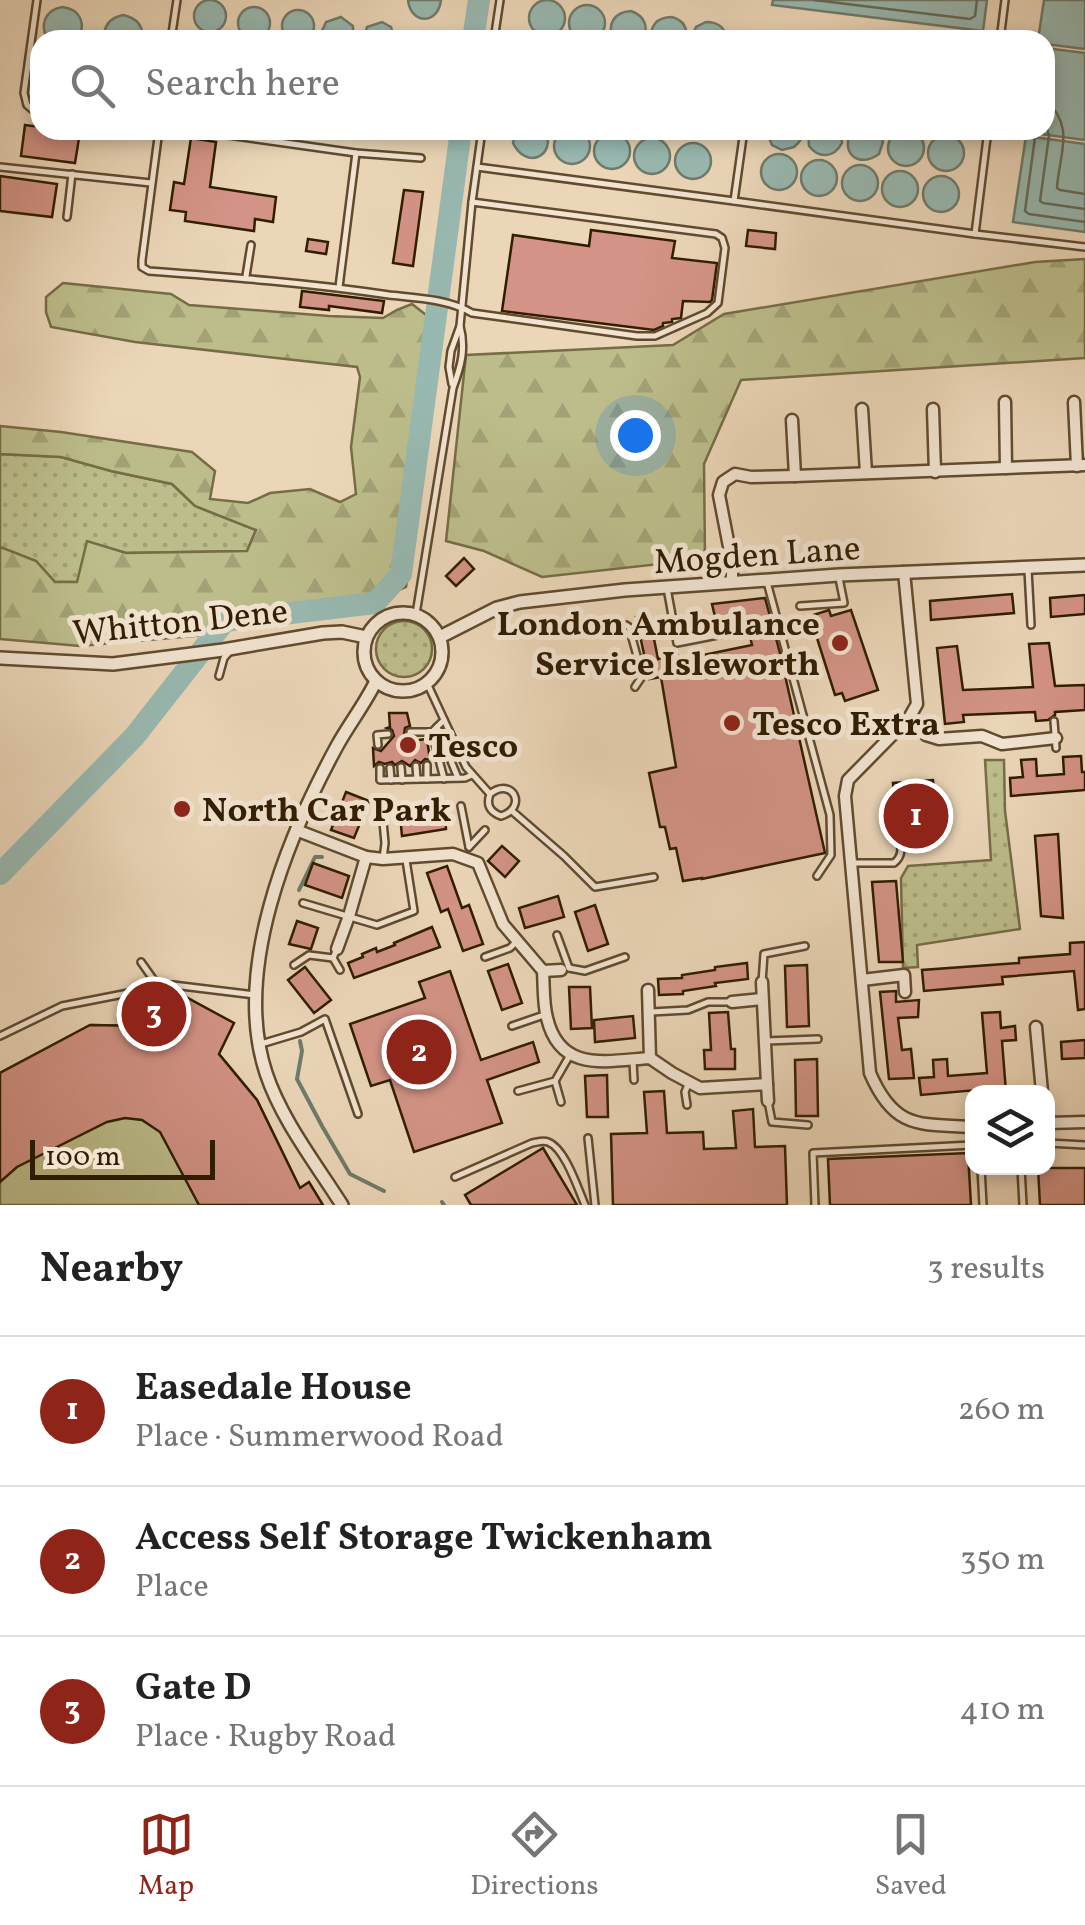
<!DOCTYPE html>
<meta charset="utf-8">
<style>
:root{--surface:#fff;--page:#f6f6f6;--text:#222;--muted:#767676;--line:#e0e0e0;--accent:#8f2418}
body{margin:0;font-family:Vollkorn,serif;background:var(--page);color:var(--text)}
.controls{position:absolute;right:30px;bottom:30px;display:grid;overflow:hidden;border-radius:20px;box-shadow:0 5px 15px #0003}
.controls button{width:90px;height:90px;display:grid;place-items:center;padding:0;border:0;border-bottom:2px solid var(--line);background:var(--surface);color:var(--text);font:50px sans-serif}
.scale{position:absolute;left:30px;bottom:25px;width:185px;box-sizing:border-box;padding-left:10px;border:5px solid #311d01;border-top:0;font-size:28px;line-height:35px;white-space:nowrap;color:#311d01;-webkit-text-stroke:8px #f2e4d1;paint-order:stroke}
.you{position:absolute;left:635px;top:435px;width:35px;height:35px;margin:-25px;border:8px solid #fff;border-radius:50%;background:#1a73e8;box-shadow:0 0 0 15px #1a73e833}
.badge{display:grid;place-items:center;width:65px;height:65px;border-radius:50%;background:var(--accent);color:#fff;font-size:32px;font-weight:700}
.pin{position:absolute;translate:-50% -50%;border:5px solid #fff;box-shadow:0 2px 10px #0006}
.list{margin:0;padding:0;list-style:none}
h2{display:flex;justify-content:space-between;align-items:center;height:130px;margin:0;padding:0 40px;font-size:42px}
h2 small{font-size:32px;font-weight:400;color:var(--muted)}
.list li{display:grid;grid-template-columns:65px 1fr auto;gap:30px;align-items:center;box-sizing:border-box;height:150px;padding:0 40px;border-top:2px solid var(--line)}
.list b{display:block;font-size:38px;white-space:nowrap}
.list p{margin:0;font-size:32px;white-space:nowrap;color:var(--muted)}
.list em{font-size:32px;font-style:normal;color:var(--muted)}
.icon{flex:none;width:55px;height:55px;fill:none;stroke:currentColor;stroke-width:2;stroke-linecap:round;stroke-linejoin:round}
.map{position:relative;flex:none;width:1085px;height:1205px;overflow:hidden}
.search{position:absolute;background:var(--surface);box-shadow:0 5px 15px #0003;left:30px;right:30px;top:30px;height:110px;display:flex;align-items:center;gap:25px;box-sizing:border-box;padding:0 35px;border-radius:30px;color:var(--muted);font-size:38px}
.sheet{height:580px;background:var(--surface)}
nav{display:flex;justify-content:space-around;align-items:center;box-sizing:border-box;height:140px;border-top:2px solid var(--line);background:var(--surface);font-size:28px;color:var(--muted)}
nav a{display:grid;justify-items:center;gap:5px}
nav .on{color:var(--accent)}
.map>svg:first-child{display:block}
</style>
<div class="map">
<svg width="1085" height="1205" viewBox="0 0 1085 1205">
<defs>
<pattern id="grass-dots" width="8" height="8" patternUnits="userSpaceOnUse" patternTransform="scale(2.5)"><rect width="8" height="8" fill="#bcbd8b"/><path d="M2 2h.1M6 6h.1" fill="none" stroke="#a2a276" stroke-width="1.8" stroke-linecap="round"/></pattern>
<pattern id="forest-firs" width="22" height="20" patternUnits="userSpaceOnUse" patternTransform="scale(2.5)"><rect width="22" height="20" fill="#bcbd8b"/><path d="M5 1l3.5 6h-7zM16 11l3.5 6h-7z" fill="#a2a276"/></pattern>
</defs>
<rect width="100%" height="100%" fill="#ebd6b8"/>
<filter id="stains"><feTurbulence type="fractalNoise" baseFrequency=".002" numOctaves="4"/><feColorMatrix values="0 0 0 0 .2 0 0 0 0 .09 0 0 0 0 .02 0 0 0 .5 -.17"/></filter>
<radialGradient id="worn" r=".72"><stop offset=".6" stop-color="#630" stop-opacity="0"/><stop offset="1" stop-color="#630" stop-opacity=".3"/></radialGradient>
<g fill="url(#grass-dots)" stroke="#766d46" stroke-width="2.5">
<path d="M0 454 61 457 111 471 172 484 195 506 256 530 247 551 126 553 88 542 78 582H55L36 561 0 547Z"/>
<circle cx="404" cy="649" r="28"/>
<path d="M985 760H1004L1005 811 1020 929 917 945 918 967 903 968 901 878 908 866 991 860Z"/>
</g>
<g fill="url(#forest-firs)" stroke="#766d46" stroke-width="2.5">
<path d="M1085 259V358L741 380 704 464 705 559 542 577 484 551 446 541 466 355 673 345 724 314 1035 262Z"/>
<path d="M63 283 171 294 189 305 329 316 383 318 397 310 412 304 430 318 400 539 411 560 406 587 350 612 264 622 205 635 80 646 0 639V547L36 561 55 582H77L87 541 126 553 247 551 256 530 195 506 172 484 111 471 61 457 0 454V426L61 432 192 452 215 471 210 499 248 503 270 493 310 489 340 502 356 494 351 447 360 377 357 367 135 342 51 327 46 312V297Z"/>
</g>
<path fill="#bcbd8b" stroke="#766d46" stroke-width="2.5" d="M91 1025 156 1026 219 1054 257 1100 308 1205H0V1073Z"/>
<g fill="#98b9b1" stroke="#6f7b6b" stroke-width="2.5">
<circle cx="210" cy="16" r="16"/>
<circle cx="547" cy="18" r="18"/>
<path d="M408 0H441C438 25 411 25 408 0Z"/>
<path d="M773 0H987L983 31 772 5Z"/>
<path d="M1044 0H1085V49L1045 44V40H1038Z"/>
<circle cx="587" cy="23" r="18"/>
<circle cx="254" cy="23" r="16"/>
<path d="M62 7C81 9 87 25 77 40H48C39 25 45 10 62 7Z"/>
<circle cx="298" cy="26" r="16"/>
<path d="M631 11C645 16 649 27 643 40H614C606 25 614 12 631 11Z"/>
<path d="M123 15C137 18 144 26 142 40H104C103 26 109 18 123 15Z"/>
<path d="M341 17 353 26V40H324L322 31 326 22Z"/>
<path d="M672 17C683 20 688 28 686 40H652C649 26 657 17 672 17Z"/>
<path d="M382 22 391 27 395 40H363L367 27Z"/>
<path d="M706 22C718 22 726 28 727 40H691L696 27Z"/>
<path d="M1045 48 1085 53V140L1025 132V130H1045Z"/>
<circle cx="572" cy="146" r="18"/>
<circle cx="906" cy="148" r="18"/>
<path d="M516 130H546C556 157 526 170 513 143Z"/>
<path d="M766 130H802C803 138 800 142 794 147L782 150 772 145Z"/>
<path d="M808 130H841L842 143C834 158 819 159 809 146Z"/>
<path d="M852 130 879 131 883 142 879 154C859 169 839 153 852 130Z"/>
<circle cx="612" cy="151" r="18"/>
<circle cx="946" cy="153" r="18"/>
<path d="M1026 136 1085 144V232L1013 222Z"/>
<circle cx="652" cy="156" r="18"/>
<circle cx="693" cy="161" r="18"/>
<circle cx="779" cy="172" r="18"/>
<circle cx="819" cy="178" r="18"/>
<circle cx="860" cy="183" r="18"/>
<circle cx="900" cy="189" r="18"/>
<circle cx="941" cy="194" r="18"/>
</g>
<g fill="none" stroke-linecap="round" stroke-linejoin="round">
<g stroke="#646b59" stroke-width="2.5">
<path d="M814 0 970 19 975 16 977 0"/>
<path d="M1045 100C1076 126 1059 154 1057 188L1060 190 1085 194"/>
<path d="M1045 121 1049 136 1040 201 1043 203 1085 209"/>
<path d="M1036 130 1025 211 1029 214 1085 222"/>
</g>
<g stroke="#6f7b6b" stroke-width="4">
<path d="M299 890 315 857H322"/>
<path d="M300 1041 302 1051 297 1079 322 1126 350 1174 384 1191"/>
<path d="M442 1202 444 1205"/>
</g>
<g stroke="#98b9b1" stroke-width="22">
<path d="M473 40 479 0"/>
<path d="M0 874 134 737 225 621 375 603 401 574 461 130"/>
</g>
</g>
<g fill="#d39386" stroke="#311d01" stroke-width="2.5">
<path d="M25 125 40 127V130L80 132 75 163 21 156Z"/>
<path d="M191 138 216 142 210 187 276 197 273 222 255 219 254 231 185 221 186 212 170 210 174 182 184 184Z"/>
<path d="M0 176 57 184 52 217 0 211Z"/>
<path d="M404 190 423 192 413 266 393 263Z"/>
<path d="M591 230 675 241 672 258 717 263 712 300 710 302 683 301 681 318 672 319V322L663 323V326L654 330 502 311 513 235 589 246Z"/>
<path d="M748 230 776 233 775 249 746 246Z"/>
<path d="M308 239 328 242 326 254 306 251Z"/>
<path d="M302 291 384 301 382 313 329 306V310L300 307Z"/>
<path d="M464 558 474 569 456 586 446 576Z"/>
<path d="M1012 594 1014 613 931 620 930 601Z"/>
<path d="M1085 595V614L1051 617 1050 598Z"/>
<path d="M765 598 780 653 825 853 702 879V878L683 881 676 848 670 849 665 827H660L649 773 676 767 661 677 649 679 644 669 636 670 634 661H641L644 654 636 617 649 614 658 659 678 655 679 660 752 645 746 620 717 625 712 604Z"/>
<path d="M829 610 831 616 851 610 878 690 845 701 842 693 835 695 810 616Z"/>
<path d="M1049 643 1055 686 1085 685V710L1055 712V715L1048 720 1036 721 1035 712 963 715 964 722 945 724 937 648 957 646 963 690 1033 687 1029 644Z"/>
<path d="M389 713H407L410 726 405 728 404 734 411 741 427 739 430 760 425 759 421 763 415 760 410 766 402 761 395 765 392 762 385 764 379 762 374 766 373 748 381 751 394 736 392 730 387 728 390 727Z"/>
<path d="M1081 756 1082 772H1085V790L1011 796 1010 778 1023 777 1021 760 1036 759 1037 776 1064 774 1063 757Z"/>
<path d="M933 780 936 827 897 829 893 783Z"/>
<path d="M346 792 369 801 354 838 331 830Z"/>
<path d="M444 809 446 829 402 836 400 815Z"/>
<path d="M1058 834 1063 918 1041 916 1035 836Z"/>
<path d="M502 846 519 861 505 877 488 861Z"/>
<path d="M313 863 349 876 342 898 305 885Z"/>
<path d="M447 866 462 908 469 905 483 944 463 951 448 909 441 912 427 873Z"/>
<path d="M896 881 903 962H879L872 882Z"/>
<path d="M558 896 564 917 525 928 519 908Z"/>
<path d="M595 905 608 944 588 951 575 912Z"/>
<path d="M297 921 318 928 311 949 289 944Z"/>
<path d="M432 927 440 947 354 978 348 963 363 957 362 954 376 948 377 952 395 945 394 943Z"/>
<path d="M1085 942V1009L1078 1010 1074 971 1002 977 1003 984 924 991 922 970 1019 963V958L1070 954V943Z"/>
<path d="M747 963 748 979 715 983 716 986 683 991V994L659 995 658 979 682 978V975L715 970V967Z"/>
<path d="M508 964 522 1003 502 1010 488 971Z"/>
<path d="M807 965 809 1026 787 1027 785 966Z"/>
<path d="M305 967 331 1000 314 1013 288 980Z"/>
<path d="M450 971 481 1060 533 1042 539 1062 487 1080 502 1123 414 1152 390 1080 371 1086 350 1024 425 998 419 982Z"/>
<path d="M569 987H590L592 1028 571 1029Z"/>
<path d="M896 991V1002L919 1000 918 1017 898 1018 902 1050 911 1049 914 1078 889 1079 880 992Z"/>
<path d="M174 995 184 996 234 1023 219 1054 257 1100 300 1188 309 1182 323 1205H199L160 1132 142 1120 125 1118 107 1122 17 1167 0 1182V1073L90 1025 142 1026 144 1011 164 1014Z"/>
<path d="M728 1012 731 1049H735V1069H705L704 1050H711L709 1013Z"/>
<path d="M1000 1012 1001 1028 1015 1026 1016 1040 1002 1041 1006 1092H989L988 1089 921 1095 919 1078 934 1077 933 1060 947 1059 948 1076 987 1073 982 1013Z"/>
<path d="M633 1016 635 1038 595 1042 594 1020Z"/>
<path d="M1085 1040V1058L1062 1059 1061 1042Z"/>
<path d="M817 1059 818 1116H796L795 1060Z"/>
<path d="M607 1075 608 1117H587L585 1076Z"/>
<path d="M664 1091 667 1133 703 1132 704 1149 736 1148 733 1111 753 1109 755 1147 785 1146 787 1205H613L611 1134 647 1133 644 1092Z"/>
<path d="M543 1148 577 1205H471L465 1195Z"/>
<path d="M968 1153 971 1205H830L828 1159Z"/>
<path d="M1038 1168H1085V1205H1040Z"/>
</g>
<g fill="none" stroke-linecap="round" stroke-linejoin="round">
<defs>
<g id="service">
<path d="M37 0 24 93 27 105 40 116"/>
<path d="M171 40 177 0"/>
<path d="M494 40 500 0"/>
<path d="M1000 40 1005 0"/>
<path d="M124 130 159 134"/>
<path d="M159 130 142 260V267L149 271C229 277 309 283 389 295 417 298 448 299 472 313L637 336H655L707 313 718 303 725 248 722 238 716 234 472 202"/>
<path d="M193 130 356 153 421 158"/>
<path d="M744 130 734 201 975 234 988 130"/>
<path d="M0 167 151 183"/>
<path d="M477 167 734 201"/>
<path d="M67 217 72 174"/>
<path d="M975 234 1085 247"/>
<path d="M246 276 251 245"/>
<path d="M339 287 356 153"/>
<path d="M452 384 449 367 451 351 460 326 472 202 482 130"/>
<path d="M1028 570 1031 625"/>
<path d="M767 582 830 815 831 855 817 876"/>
<path d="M667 588 677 643 733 632"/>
<path d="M800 606 844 603 839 578"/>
<path d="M416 614 453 388C461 366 466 349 460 326"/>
<path d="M614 627 626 625 629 627 637 656"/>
<path d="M219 676 224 658 231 650"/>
<path d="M427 683 466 767 490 794C486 805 490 812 501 816 528 808 513 776 490 794"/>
<path d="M635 687 641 678 640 674"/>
<path d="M1054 721 1056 748"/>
<path d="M437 727 458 778"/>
<path d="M410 732H432"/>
<path d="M378 745 377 735 388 734"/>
<path d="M427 765V779"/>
<path d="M416 766 417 779"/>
<path d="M401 767 402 780"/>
<path d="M380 768V780L465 778 472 775"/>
<path d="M390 768 391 780"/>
<path d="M444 779 432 732 444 720"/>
<path d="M461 806 469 847"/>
<path d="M512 811 564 856 595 887 654 877"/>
<path d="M469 847 485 830"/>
<path d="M383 859 385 843 382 811 385 805"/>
<path d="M851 863H894C903 856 901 848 900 838"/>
<path d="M303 903 377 925 414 911 406 860"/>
<path d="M557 935 569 968"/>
<path d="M337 949 333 958 340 970"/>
<path d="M485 957 510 948 517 941"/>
<path d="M141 962 153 979 161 986"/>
<path d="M294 965 309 955 333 958"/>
<path d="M569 968 585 971 625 957"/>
<path d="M762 982 764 954 805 946"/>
<path d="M651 1012 688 1010 708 1002H732"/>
<path d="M512 1026 544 1015"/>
<path d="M0 1036 62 1006 154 988 173 985 255 995"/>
<path d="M766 1041 818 1039"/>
<path d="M261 1044 301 1032 325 1019 358 1114"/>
<path d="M633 1062 634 1080"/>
<path d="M555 1081 561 1102"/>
<path d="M518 1091 555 1081 570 1055"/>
<path d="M768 1101 772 1122 808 1125"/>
<path d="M687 1105 685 1092 689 1082"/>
<path d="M588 1138 595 1205"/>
<path d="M1048 1143 1085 1145"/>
<path d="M981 1168 983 1205"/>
<path d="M1021 1168 1023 1205"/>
<path d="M455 1177 532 1143C538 1142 543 1140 548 1142 565 1148 578 1189 585 1205"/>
<path d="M815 1205 813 1153 972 1145"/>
</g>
<g id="minor">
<path d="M1005 402 1006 468"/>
<path d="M1074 402 1077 466"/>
<path d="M862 409 866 473"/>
<path d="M933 409 935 472"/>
<path d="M792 420 795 476"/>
<path d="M904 572 917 704 909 718 848 780 845 796 870 1073C894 1129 918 1124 972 1127"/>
<path d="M732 582V562L719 495 723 482 735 474 751 477 795 476 1085 465"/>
<path d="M909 718 926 735 939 739 982 736 1002 744 1056 738"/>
<path d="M296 830 366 857 349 916 337 949"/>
<path d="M366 857 383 859 453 854 478 863 503 924 543 971 561 970"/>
<path d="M543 971C544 986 543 1003 547 1018 560 1073 606 1061 650 1058L648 990"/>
<path d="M862 980 904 975 905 992"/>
<path d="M762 982 767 1084"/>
<path d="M732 1002 762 999"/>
<path d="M1036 1027 1042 1092"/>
<path d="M650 1058 672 1073 700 1088 767 1084 768 1101"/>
<path d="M1048 1123 1085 1122"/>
</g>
<g id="tertiary">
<circle cx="403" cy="652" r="39"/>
<path d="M440 637 497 608 520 602 625 590 839 575 1085 565"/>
<path d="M0 658 113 664 223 650 323 633 342 632 366 637"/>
<path d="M342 1205C316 1164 281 1119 266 1073 232 970 288 836 337 746 349 724 365 704 376 681"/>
</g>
</defs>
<use href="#service" stroke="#604b2f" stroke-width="10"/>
<use href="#minor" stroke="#604b2f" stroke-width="15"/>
<use href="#tertiary" stroke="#604b2f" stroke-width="16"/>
<use href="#service" stroke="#f2e4d1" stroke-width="5"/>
<use href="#minor" stroke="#f2e4d1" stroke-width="10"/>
<use href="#tertiary" stroke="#f2e4d1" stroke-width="11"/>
</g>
<g fill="#8f2418" stroke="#f2e4d1" stroke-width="4">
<circle cx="840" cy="643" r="10"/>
<circle cx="732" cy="723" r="10"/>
<circle cx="408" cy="745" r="10"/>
<circle cx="182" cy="809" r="10"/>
</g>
<g text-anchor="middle" stroke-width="10" stroke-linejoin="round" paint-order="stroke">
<g font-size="35" fill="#311d01" stroke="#f2e4d1">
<text transform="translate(757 554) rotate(-4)" y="12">Mogden Lane</text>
<text transform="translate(180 621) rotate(-6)" y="12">Whitton Dene</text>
</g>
<g font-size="35" font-weight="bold" fill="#311d01" stroke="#f2e4d1" text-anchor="start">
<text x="820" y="635" text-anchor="end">London Ambulance<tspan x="820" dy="40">Service Isleworth</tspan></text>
<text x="752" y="735">Tesco Extra</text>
<text x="428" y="757">Tesco</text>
<text x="202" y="821">North Car Park</text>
</g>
</g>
<rect width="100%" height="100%" filter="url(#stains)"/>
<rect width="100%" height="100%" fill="url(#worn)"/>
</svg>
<div class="controls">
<button><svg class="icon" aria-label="layers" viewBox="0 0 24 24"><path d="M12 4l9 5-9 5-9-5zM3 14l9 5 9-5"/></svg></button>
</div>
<div class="scale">100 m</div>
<div class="you"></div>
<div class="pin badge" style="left:916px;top:816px">1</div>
<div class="pin badge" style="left:419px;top:1052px">2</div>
<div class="pin badge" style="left:154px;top:1014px">3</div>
<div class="search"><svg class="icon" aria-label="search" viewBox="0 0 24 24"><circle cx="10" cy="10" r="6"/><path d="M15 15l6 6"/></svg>Search here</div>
</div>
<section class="sheet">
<h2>Nearby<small>3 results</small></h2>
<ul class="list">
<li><span class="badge">1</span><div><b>Easedale House</b><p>Place · Summerwood Road</p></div><em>260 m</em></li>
<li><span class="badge">2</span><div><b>Access Self Storage Twickenham</b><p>Place</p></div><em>350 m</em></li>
<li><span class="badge">3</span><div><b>Gate D</b><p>Place · Rugby Road</p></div><em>410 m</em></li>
</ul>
</section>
<nav>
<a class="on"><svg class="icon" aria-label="map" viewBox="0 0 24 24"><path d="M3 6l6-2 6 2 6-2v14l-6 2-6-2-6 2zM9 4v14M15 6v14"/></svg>Map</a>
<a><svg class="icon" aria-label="directions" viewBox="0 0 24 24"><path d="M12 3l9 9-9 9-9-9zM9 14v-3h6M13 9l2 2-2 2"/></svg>Directions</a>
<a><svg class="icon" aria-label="saved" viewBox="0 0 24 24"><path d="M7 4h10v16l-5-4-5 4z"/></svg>Saved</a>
</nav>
